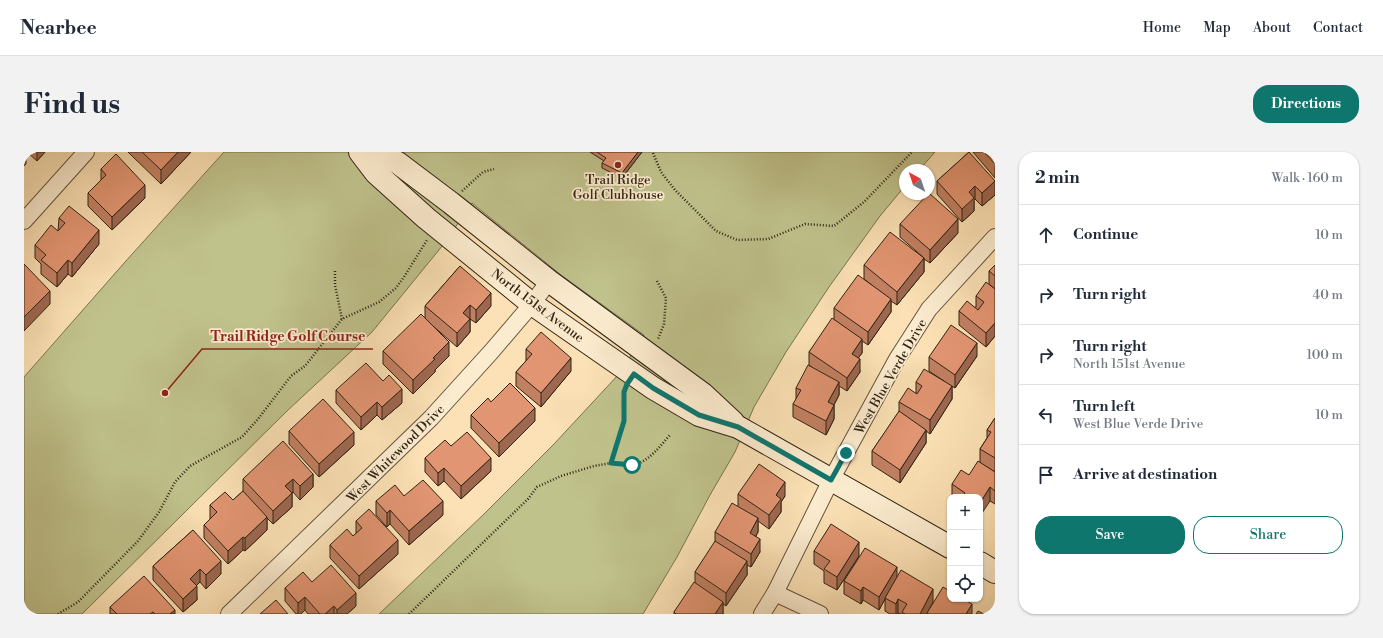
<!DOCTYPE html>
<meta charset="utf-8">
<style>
:root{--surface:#fff;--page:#f2f2f3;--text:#1f2937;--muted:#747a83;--line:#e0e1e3;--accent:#0f766e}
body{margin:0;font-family:"Libre Bodoni",serif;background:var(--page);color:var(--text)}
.controls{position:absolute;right:12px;bottom:12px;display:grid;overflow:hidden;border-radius:8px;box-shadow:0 1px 3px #0004}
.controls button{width:36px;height:36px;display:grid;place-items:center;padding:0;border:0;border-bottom:1px solid var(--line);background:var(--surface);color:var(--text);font:20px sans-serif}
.compass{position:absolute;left:875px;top:12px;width:36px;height:36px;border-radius:50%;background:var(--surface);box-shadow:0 1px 3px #0004;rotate:320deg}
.stop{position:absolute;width:12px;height:12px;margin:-9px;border:3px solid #0f766e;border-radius:50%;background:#fff}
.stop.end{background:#0f766e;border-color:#fff;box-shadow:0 1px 4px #0008}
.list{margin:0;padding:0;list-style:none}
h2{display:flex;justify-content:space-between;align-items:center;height:52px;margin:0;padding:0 16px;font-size:17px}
h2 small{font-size:13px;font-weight:400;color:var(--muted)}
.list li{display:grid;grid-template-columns:26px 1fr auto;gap:12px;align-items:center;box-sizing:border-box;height:60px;padding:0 16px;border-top:1px solid var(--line)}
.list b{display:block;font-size:15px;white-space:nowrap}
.list p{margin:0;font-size:13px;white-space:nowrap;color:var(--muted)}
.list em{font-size:13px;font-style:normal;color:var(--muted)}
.actions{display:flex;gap:8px;padding:12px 16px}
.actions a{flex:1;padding:9px 0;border:1px solid var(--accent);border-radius:16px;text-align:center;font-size:14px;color:var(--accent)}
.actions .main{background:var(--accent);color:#fff}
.icon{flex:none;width:22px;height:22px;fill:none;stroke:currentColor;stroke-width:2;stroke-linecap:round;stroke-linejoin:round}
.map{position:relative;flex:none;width:971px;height:462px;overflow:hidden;border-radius:16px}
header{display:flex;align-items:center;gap:24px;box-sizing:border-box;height:56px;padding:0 20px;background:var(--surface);border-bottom:1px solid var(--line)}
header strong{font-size:19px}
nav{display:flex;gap:22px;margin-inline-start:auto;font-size:14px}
.intro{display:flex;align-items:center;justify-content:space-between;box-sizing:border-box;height:96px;padding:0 24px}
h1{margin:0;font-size:28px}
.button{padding:10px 18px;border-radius:16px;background:var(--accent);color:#fff;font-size:14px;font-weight:700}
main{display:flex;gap:24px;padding:0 24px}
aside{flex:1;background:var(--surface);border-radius:16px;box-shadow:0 1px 3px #0004}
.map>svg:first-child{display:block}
</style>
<header>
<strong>Nearbee</strong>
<nav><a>Home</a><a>Map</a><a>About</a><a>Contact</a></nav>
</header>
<div class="intro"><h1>Find us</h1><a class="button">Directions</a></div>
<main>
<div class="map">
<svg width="971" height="462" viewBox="0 0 971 462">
<rect width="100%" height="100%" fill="#fbe1b5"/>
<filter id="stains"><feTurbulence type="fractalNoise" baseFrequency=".005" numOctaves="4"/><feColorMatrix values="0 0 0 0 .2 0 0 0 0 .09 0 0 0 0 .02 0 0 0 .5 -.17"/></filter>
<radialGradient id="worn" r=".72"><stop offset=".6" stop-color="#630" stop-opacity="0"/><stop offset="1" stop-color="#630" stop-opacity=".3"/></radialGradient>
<path fill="#c0c28c" stroke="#787350" d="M200 0H911L895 18H881V34L856 64 805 135 762 200 730 255 711 300 686 343 653 405 619 462H355L459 363 530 292 595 222 620 183 537 123 448 51 419 93 348 180 263 259 58 462H0V225L101 110Z"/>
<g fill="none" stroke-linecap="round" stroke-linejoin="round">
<defs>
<g id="street">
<path d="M0 69 62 0"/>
<path d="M751 441 796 462"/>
<path d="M205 462 407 266 467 200 508 152 525 129"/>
<path d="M738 462 751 441 807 328 873 207 905 157 971 85"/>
</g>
<g id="secondary">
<path d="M336 0 352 21 402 66 508 152 629 236 675 263 714 275 926 395"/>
<path d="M353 0 374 11 427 51 525 129 679 242 709 270"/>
<path d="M956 411 971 420"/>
</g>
</defs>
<use href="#street" stroke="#63533d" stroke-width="18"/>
<use href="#secondary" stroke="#302415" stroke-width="24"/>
<g stroke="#302415" stroke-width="2.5" stroke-dasharray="1 2" stroke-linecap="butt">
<path d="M629 1 637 20 651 38 692 79 713 88 744 87 781 72 810 74 840 50 888 0"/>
<path d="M438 39 459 20 470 17"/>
<path d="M311 119V133L318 167"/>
<path d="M633 129 642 146 640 172 634 187"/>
<path d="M587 311C594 312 602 314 609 313 626 309 635 295 646 283"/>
<path d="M34 462 54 450 114 389 135 360 151 330 166 314 218 285 234 267 267 224 281 214 318 167 355 150 372 136 380 125 403 88"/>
<path d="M385 462 504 347 513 335 537 324 570 314 587 311 600 269 599 251 601 238"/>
</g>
<use href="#street" stroke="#fceccf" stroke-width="16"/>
<use href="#secondary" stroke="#fceccf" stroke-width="22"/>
</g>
<g fill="#c28062" stroke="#302415">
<path d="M3 0H21L13 9Z"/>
<path d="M104 0H167L137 32Z"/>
<path d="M566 0H618L598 26 578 16V11L580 9Z"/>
<path d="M945 0 971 43 958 54 951 47 950 48V59L938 70 913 42V29Z"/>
<path d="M949 0H971V26Z"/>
<path d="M77 17 121 46 88 78 64 54V41L77 28Z"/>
<path d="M35 66 75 92 48 125 44 122 33 135 17 122V112L11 106V93L34 79Z"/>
<path d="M876 72 934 81 906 111 900 107V120L873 153 867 149V160L844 193 838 189V201L834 206 836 220 823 239 815 234V243L810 253V267L802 283 769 265V252L772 248V236L790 217 785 213V200L810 168V156L849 134 840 127V113L900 106 876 85Z"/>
<path d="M971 113V137L965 132V119Z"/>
<path d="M436 114 467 154 452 171 446 167V180L433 195 409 174 425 204 411 218V220L389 242 359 212V199L401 166V154Z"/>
<path d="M971 137V184L962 195 935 173V159L952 155V144Z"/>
<path d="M502 197 547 219 517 255 492 234V220L502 209Z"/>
<path d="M953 204 931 236 928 234V247L906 282 902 279V291L876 331 848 313V299L875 260V250L892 241V230L920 229 905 219V205Z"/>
<path d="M312 238 378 251 358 268 353 263 337 278 312 251Z"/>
<path d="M467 250 511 269 475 305 447 276V263Z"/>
<path d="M971 266V320L956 311V297L963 286V278Z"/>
<path d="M265 279 330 293 295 325 265 292Z"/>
<path d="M427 294 467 319 437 347 420 329 414 334 401 320V306Z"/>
<path d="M971 320V352L966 349 956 345H928V332L945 323Z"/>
<path d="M289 322V335L276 348 269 340 268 341V355L249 372 243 366V378L221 399 219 398 204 412 180 386V373L186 367V353L209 348 219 339V327Z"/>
<path d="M714 342 761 344 757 350V360L745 377 734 369V380L732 384 736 400 727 415 723 413V423L702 454 699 452V462H650V460L671 431V420L691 390V380L714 354Z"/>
<path d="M380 344 419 363 385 393 366 372 363 375 352 363V349Z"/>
<path d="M332 369 374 402 335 437 306 406V393L329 384 332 381Z"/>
<path d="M169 378 197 422 182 437 176 430 172 434 173 448 159 460 129 428V414Z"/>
<path d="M790 399 835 404 813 438 800 431V419L790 412Z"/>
<path d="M873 425 909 450 903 462H877L874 461V462H866L861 459V447L855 458 839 448 837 452 820 442V429Z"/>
<path d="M288 430 332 454 323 462H284L281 458 277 462H272L261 449V436Z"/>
<path d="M86 455 151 462H86Z"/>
</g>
<g fill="#9e6850" stroke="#302415">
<path d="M1 0H2V12L0 14V1Z"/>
<path d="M13 0H21L13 9Z"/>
<path d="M154 0H167L137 32V18Z"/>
<path d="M614 0H618L598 26V21Z"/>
<path d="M971 29V43L958 54V41Z"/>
<path d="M121 33V46L88 78V65Z"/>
<path d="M951 34V47L950 48V59L938 70V57L945 40Z"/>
<path d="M934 67V81L906 111V98Z"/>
<path d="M75 78V92L48 125V111Z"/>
<path d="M900 106V120L873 153V140Z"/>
<path d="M44 108V122L33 135V121Z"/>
<path d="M26 139V152L0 179V165Z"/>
<path d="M467 141V154L452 171V158Z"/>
<path d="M867 147V160L844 193V180Z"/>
<path d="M446 153V180L433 195V181L439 161Z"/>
<path d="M971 171V184L962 195V181Z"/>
<path d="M838 187V201L828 215V202Z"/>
<path d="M425 190V204L411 218V220L389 242V228L409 206Z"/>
<path d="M953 191V204L931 236V223Z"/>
<path d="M547 206V219L517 255V241Z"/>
<path d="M836 207V220L823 239V226Z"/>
<path d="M815 230V243L804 264V250Z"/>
<path d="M928 234V247L906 282V268Z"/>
<path d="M378 237V251L358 268V255Z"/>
<path d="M353 250V263L337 278V265Z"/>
<path d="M810 253V267L802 283V269Z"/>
<path d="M511 256V269L475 305V291Z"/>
<path d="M902 278V291L876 331V318Z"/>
<path d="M330 280V293L295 325V312Z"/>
<path d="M467 306V319L437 347V334Z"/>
<path d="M420 316V329L414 334V321Z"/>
<path d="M289 322V335L276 348V334Z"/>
<path d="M269 327V340L261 348V334Z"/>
<path d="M761 330V344L757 350V360L745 377V363L752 343Z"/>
<path d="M966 335V349L956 364V351Z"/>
<path d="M268 341V355L249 372V359Z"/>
<path d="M419 349V363L385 393V379Z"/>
<path d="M366 358V372L363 375V361Z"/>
<path d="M243 365V378L221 399V386Z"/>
<path d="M734 366V380L726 394V381Z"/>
<path d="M219 385V398L204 412V399Z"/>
<path d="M736 387V400L727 415V402Z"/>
<path d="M374 388V402L335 437V424Z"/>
<path d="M835 390V404L813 438V425Z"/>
<path d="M197 409V422L182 437V423Z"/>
<path d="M723 409V423L702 454V441Z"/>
<path d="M873 415V428L861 446V447L855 458V445Z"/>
<path d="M176 417V430L166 440V427Z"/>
<path d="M173 434V448L159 460V447Z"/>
<path d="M839 435V448L837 452V439Z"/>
<path d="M909 437V450L903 462H896Z"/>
<path d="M332 441V454L323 462H313V458Z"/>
<path d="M281 445V458L277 462H274V451Z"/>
<path d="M874 447V462H872V452Z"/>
<path d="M699 450V462H691Z"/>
<path d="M948 452V462H942Z"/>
<path d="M310 454V462H301Z"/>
<path d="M151 458V462H146Z"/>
</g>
<g fill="#e29572" stroke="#302415">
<path d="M118 0H154L137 18Z"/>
<path d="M573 0H614L598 21 578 11 582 6Z"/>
<path d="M945 0 971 29 958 41 951 34 945 40 950 46 938 57 913 29Z"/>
<path d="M960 0H971V12Z"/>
<path d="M92 2 121 33 88 65 64 41 82 23 77 17Z"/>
<path d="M905 41 934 67 906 98 876 72 904 42H905Z"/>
<path d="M45 54 75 78 48 111 44 108 33 121 17 108 22 103 11 93 27 73 34 79 41 71 35 66Z"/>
<path d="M866 80 900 106 873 140 840 113Z"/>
<path d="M0 112 26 139 0 165Z"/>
<path d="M971 113V124L965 119Z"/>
<path d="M436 114 467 141 452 158 446 153 439 161 446 167 433 181 401 154Z"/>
<path d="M834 123 867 147 844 180 810 156Z"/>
<path d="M962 130 971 137V171L962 181 935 159 943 149 954 158 960 150 952 144Z"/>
<path d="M397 162 425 190 409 206 411 207 389 228 359 199Z"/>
<path d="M808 166 838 187 828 202 836 207 823 226 785 200Z"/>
<path d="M927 173 953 191 931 223 905 205Z"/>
<path d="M517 180 547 206 517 241 492 220 508 202 502 197Z"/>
<path d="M342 211 359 229 365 223 378 237 358 255 353 250 337 265 312 238Z"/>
<path d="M784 213 815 230 804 250 810 253 802 269 769 252 777 238 772 236Z"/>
<path d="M900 217 928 234 906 268 875 250 884 236 893 242 898 234 892 230Z"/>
<path d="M486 231 511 256 475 291 447 263 464 246 467 250Z"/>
<path d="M299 247 330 280 295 312 265 279Z"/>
<path d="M875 259 902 278 876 318 848 299Z"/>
<path d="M971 266V306L956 297 967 280 963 278Z"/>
<path d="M443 280 467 306 437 334 420 316 414 321 401 306 421 288 427 294Z"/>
<path d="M259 289 289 322 276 334 269 327 261 334 268 341 249 359 219 327Z"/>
<path d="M954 309 971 320V339L966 335 956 351V345H938L941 341 928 332 937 318 945 323Z"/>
<path d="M735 312 761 330 752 343 757 347 745 363 714 342Z"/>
<path d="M399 328 419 349 385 379 366 358 363 361 352 349 371 333 380 344Z"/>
<path d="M219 339 243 365 221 386 219 385 204 399 180 373 193 360 186 353 201 340 209 348Z"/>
<path d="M708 351 734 366 726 381 736 387 727 402 691 380Z"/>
<path d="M345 357 374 388 335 424 306 393 323 377 329 384 338 376 332 369Z"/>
<path d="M807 372 835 390 813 425 800 417 806 409 790 399Z"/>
<path d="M169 378 197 409 182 423 176 417 166 427 173 434 159 447 129 414Z"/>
<path d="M691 389 723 409 702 441 671 420Z"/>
<path d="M841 396 873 415 855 445 839 435 837 439 820 429Z"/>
<path d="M307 413 332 441 313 458 310 454 301 462H296L281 445 274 451 261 436 279 420 288 430Z"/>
<path d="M877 418 909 437 896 462H881L878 460 883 452 874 447 872 452 861 446Z"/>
<path d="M120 424 151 458 146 462H131L129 460 126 462H93L86 455Z"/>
<path d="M670 430 699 450 691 462H652L650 460Z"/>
<path d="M919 435 926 439V447H939L948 452 942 462H905L903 461Z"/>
<path d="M252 448 264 462H236Z"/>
<path d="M954 459 960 462H952Z"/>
</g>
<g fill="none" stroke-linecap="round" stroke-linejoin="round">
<path stroke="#0f766e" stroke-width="5" d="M608 313 587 311 600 269V240L603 232 610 222 629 236 675 263 714 275 807 328 822 301"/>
</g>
<circle fill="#8f2418" stroke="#fceccf" stroke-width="1.5" cx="594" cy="13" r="4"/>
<g text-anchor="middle" stroke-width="3.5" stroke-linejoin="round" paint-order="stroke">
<g font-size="13" fill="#302415" stroke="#fceccf">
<text x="594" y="32">Trail Ridge<tspan x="594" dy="15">Golf Clubhouse</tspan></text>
</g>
<g font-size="13" fill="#302415" stroke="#fceccf">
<text transform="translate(514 153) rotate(37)" y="5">North 151st Avenue</text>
<text transform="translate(866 224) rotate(-60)" y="5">West Blue Verde Drive</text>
<text transform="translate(371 301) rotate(-45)" y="5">West Whitewood Drive</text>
</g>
</g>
<path fill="none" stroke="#8f2418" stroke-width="1.5" d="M141 241L178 197H349"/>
<circle fill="#8f2418" stroke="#fceccf" stroke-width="1.5" cx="141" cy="241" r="4"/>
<g font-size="14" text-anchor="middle" font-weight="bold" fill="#8f2418" stroke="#fceccf" stroke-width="3.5" stroke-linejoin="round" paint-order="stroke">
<text x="264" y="189">Trail Ridge Golf Course</text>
</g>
<rect width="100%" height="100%" filter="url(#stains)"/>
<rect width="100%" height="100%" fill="url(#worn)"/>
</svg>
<div class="controls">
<button>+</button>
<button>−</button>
<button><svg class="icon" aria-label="locate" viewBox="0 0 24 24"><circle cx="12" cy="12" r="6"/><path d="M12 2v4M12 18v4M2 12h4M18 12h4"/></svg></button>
</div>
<svg class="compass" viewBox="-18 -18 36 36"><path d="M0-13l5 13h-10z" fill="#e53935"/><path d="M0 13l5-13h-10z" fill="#747a83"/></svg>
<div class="stop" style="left:608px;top:313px"></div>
<div class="stop end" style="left:822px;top:301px"></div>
</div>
<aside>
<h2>2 min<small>Walk · 160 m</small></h2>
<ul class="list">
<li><svg class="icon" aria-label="ahead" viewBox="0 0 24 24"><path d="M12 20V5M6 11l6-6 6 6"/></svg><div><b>Continue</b></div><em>10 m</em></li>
<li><svg class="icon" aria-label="right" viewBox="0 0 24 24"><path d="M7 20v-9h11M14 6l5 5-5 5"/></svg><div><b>Turn right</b></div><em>40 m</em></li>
<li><svg class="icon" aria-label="right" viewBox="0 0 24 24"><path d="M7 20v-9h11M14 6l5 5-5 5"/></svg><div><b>Turn right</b><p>North 151st Avenue</p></div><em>100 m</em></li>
<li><svg class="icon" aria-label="left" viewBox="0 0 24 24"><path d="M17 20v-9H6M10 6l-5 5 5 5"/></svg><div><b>Turn left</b><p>West Blue Verde Drive</p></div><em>10 m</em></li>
<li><svg class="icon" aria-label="arrive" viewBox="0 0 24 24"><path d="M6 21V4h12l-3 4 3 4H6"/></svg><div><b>Arrive at destination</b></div></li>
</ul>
<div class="actions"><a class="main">Save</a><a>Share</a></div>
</aside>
</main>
